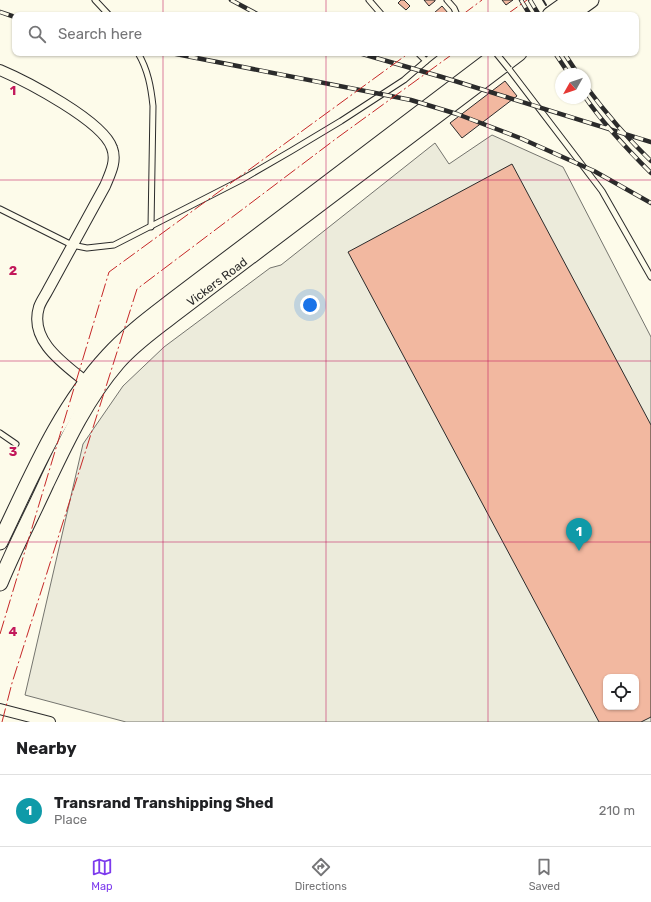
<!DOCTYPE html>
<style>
:root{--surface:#fff;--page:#f2f2f2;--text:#202124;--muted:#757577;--line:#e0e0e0;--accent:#7c3aed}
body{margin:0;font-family:Rubik,sans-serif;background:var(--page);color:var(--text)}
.controls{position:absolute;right:12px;bottom:12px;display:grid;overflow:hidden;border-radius:8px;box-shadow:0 1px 3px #0004}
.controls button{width:36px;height:36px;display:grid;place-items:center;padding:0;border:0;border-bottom:1px solid var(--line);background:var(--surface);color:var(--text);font:20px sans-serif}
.compass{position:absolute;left:555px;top:68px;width:36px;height:36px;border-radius:50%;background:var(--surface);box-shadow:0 1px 3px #0004;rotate:230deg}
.you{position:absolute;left:310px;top:305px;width:14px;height:14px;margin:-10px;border:3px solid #fff;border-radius:50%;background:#1a73e8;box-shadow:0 0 0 6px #1a73e833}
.badge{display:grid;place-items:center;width:26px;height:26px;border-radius:50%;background:var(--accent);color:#fff;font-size:13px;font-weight:700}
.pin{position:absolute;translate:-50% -33px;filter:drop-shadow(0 1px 2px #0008)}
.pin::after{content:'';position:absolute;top:21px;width:14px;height:12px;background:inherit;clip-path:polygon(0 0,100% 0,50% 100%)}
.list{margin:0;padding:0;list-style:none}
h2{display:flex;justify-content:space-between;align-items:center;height:52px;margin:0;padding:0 16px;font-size:17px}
h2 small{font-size:13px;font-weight:400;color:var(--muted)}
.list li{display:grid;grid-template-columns:26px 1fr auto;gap:12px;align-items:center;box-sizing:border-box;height:72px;padding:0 16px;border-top:1px solid var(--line)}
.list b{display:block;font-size:15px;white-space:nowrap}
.list p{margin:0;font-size:13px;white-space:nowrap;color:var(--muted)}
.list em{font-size:13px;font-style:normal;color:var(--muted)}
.icon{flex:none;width:22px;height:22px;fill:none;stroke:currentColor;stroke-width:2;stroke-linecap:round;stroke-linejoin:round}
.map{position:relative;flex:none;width:651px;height:722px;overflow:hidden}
.search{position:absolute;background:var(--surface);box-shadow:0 1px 3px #0004;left:12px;right:12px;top:12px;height:44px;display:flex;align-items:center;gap:10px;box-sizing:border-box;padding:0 14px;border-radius:8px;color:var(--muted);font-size:15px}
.sheet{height:124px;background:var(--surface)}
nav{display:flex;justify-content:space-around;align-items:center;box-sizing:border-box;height:56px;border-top:1px solid var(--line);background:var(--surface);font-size:11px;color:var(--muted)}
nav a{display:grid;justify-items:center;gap:2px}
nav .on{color:var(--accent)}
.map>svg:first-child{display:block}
</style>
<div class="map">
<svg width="651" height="722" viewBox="0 0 651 722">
<rect width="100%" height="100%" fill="#fdfbea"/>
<path fill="#ecebdb" stroke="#74746e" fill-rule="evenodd" d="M492 135 563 167 651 337V722H126L25 695 83 444 123 386 164 347 270 268 281 265 435 143 449 164ZM606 677H636V707H606Z"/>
<g fill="#f2b8a0" stroke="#2b2b2b" fill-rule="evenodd">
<path d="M401 0H404L410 6 406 10 398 3Z"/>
<path d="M424 0H435V1L429 6Z"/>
<path d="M502 0H513L506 5Z"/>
<path d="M442 6 448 13 446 15H436L434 13Z"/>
<path d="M505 81 517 96 462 138 450 123Z"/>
<path d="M512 164 651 425V717L641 722H599L348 252ZM606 677H636V707H606Z"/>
</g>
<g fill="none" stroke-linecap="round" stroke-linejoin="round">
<defs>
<g id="service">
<path d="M95 0 109 15"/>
<path d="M369 0 382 15"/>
<path d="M447 0 454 8 457 15"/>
<path d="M138 53C148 70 151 87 153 106L151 227"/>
<path d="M418 53 426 61 436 53"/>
<path d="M509 69 602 191 651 277"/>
<path d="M0 209 72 245 87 248 114 245 241 180 291 151 341 121 404 80 426 61"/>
<path d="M0 433 16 444"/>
</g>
<g id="minor">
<path d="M0 70C26 81 103 121 112 148 117 161 110 174 105 186L48 290C45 296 41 301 39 307 28 343 69 367 91 386"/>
<path d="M0 709 50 722"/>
</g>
<g id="secondary">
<path d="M550 15 571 0"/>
<path d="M570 15 591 0"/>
<path d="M0 542C31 478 59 409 108 356 127 335 150 318 172 301L499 53"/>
<path d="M0 583C14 549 31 517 46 484 66 442 86 399 117 363 133 344 155 329 174 314L519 53"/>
</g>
</defs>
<use href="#service" stroke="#2b2b2b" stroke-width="7"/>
<use href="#minor" stroke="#2b2b2b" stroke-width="12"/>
<use href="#secondary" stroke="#2b2b2b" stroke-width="17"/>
<use href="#service" stroke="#fdfbea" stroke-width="5"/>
<use href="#minor" stroke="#fdfbea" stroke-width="10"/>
<use href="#secondary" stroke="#fdfbea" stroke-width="15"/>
<defs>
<g id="rail">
<path d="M231 0 259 15"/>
<path d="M521 0 530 15"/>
<path d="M530 0 539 15"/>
<path d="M0 12 15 17"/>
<path d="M171 53 411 100 457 114 520 138 594 171 651 203"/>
<path d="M359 53 442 77 651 142"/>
<path d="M555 53 569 74"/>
<path d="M564 53 578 74"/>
<path d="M585 85C605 112 627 138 651 161"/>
<path d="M585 97C604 125 627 149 651 173"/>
</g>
</defs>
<use href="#rail" stroke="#2b2b2b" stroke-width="4.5"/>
<use href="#rail" stroke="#fdfbea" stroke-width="3" stroke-dasharray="9" stroke-linecap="butt"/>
<defs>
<path id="service-bridge" d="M496 53 509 69"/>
</defs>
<use href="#service-bridge" stroke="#2b2b2b" stroke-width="7" stroke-linecap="butt"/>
<use href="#service-bridge" stroke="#fdfbea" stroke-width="5"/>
<path stroke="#2b2b2b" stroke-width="2" d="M543 0 546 5"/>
<g stroke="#c62828" stroke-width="1" stroke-dasharray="14 3 2 3" stroke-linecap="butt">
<path d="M462 15 482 0"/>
<path d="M506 15 527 0"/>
<path d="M0 634 109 272 409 53"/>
<path d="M2 722 12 683 137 289 337 138 454 53"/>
</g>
</g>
<path fill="none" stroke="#c2185b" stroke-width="1" stroke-opacity="0.55" d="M163 0V15M326 0V15M488 0V15M163 53V722M326 53V722M488 53V722M0 180H651M0 361H651M0 542H651"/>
<g text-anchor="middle" stroke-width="3" stroke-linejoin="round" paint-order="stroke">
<g font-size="12" fill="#2b2b2b" stroke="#fdfbea">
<text transform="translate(217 282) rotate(-37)" y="4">Vickers Road</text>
</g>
</g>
<g font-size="13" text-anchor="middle" font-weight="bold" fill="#c2185b" stroke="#fdfbea" stroke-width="3" stroke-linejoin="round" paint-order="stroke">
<text x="13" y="95">1</text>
<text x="13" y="275">2</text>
<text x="13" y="456">3</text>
<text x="13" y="636">4</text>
</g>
</svg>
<div class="controls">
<button><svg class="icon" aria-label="locate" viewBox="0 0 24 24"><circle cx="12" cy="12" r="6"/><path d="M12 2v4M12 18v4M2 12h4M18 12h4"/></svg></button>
</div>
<svg class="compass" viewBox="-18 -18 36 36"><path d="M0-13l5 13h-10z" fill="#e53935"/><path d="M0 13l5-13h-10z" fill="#757577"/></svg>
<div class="you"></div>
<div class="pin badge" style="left:579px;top:551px;background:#0f9aa8">1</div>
<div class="search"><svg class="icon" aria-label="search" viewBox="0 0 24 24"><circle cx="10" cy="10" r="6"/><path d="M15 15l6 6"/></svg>Search here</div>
</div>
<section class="sheet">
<h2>Nearby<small></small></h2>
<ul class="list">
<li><span class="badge" style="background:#0f9aa8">1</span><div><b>Transrand Transhipping Shed</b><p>Place</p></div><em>210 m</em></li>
</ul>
</section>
<nav>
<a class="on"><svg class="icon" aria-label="map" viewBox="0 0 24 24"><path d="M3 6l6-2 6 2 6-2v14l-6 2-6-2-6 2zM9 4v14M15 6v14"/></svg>Map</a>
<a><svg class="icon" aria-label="directions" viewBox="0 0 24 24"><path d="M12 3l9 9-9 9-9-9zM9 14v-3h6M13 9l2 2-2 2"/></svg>Directions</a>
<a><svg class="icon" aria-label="saved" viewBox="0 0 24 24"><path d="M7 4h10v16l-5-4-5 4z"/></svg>Saved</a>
</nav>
